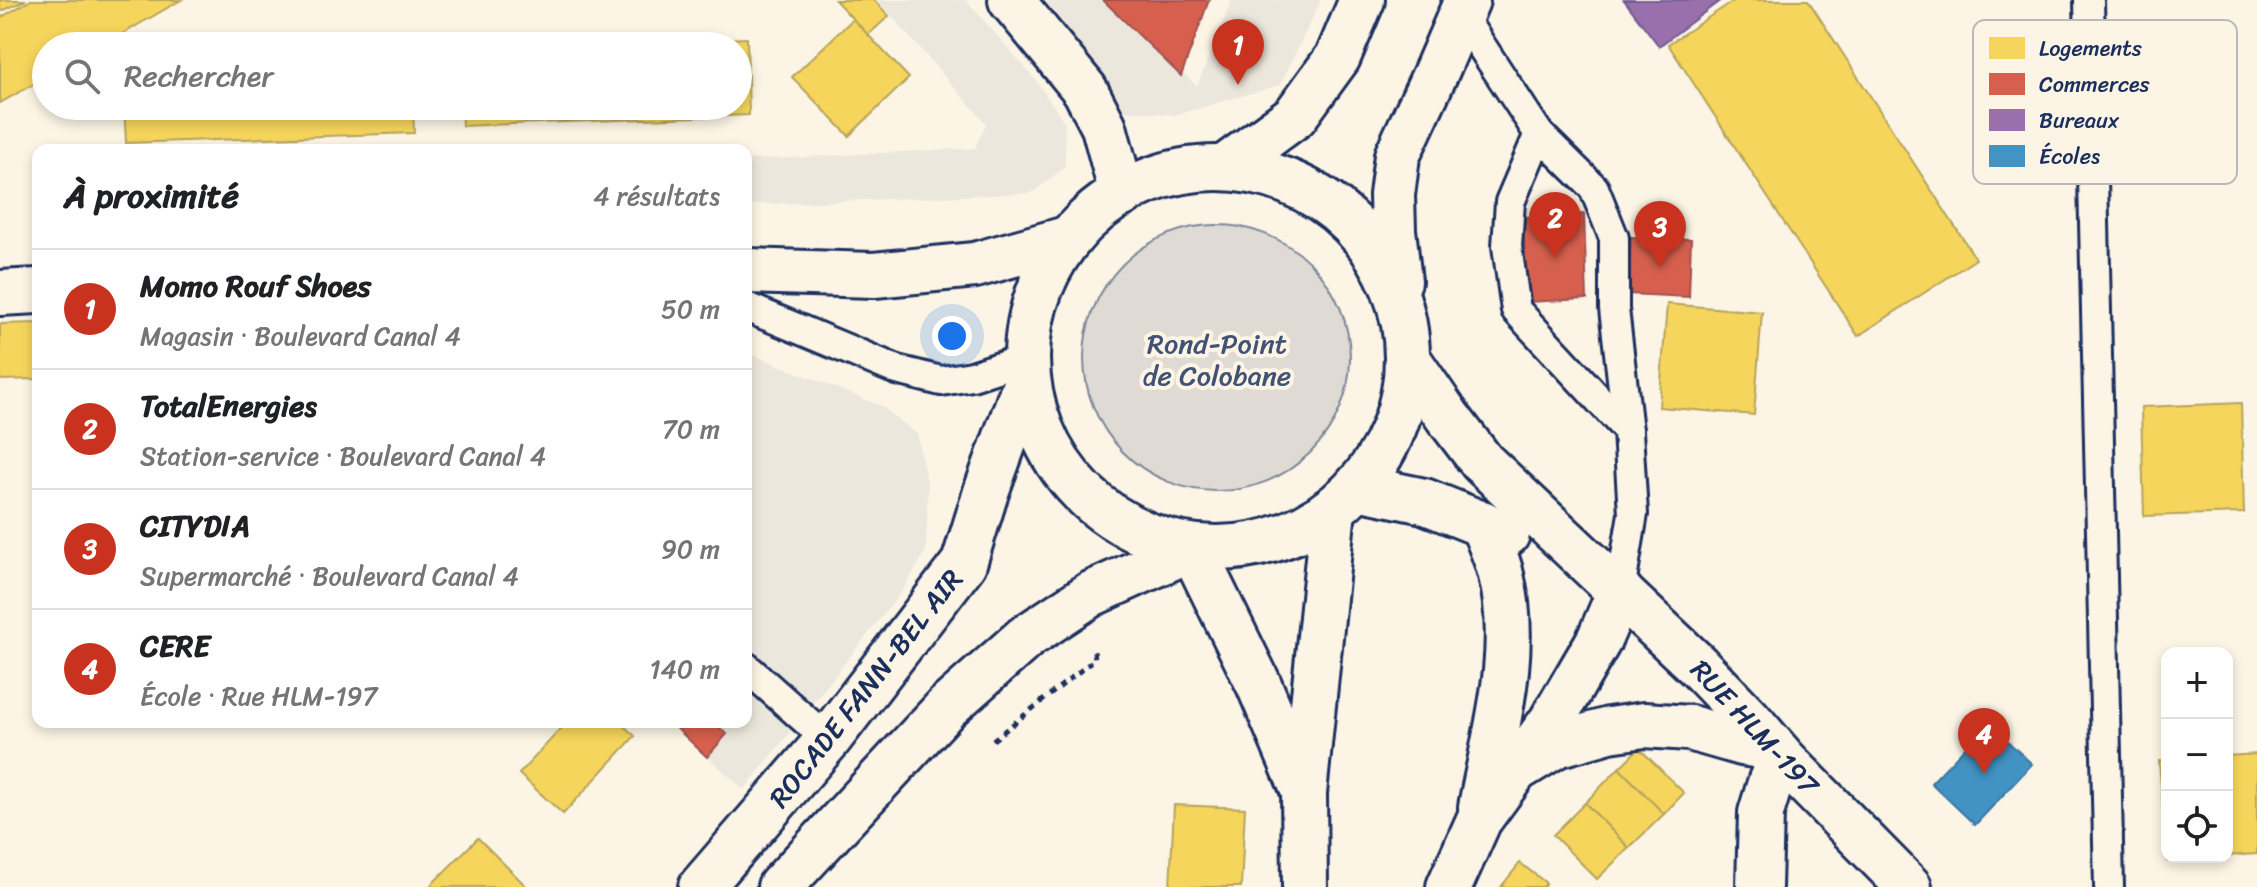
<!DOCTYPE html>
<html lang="fr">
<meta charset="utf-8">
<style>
:root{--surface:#fff;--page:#f6f6f6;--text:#202124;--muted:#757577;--line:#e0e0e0;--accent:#c8321e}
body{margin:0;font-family:Sriracha,sans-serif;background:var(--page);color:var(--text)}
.controls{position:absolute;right:24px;bottom:24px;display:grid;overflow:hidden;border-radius:16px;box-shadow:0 4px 12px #0003}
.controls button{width:72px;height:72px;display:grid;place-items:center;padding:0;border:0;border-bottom:2px solid var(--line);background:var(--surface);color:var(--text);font:40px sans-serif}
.you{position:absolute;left:952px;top:336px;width:28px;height:28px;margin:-20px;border:6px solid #fff;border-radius:50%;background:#1a73e8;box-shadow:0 0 0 12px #1a73e833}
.badge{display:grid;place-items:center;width:52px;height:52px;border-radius:50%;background:var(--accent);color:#fff;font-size:26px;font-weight:700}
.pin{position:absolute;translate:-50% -66px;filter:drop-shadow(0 2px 4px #0008)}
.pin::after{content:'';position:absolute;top:42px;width:28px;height:24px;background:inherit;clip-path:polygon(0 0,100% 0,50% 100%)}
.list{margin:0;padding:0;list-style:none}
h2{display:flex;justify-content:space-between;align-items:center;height:104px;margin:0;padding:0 32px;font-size:34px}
h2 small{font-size:26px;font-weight:400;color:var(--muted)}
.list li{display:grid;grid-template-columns:52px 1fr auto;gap:24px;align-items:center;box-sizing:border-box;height:120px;padding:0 32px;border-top:2px solid var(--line)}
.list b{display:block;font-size:30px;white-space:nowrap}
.list p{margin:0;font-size:26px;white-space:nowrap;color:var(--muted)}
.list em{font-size:26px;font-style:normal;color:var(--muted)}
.icon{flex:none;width:44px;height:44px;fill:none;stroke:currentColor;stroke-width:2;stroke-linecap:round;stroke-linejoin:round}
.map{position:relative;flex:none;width:2257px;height:887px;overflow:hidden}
.search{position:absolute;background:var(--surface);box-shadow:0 4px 12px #0003;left:32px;top:32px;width:720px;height:88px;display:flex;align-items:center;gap:20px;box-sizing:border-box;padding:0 28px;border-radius:44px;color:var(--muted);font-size:30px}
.panel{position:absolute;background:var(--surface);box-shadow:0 4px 12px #0003;left:32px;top:144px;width:720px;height:584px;border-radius:16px}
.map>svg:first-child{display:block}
</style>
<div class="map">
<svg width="2257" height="887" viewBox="0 0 2257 887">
<rect width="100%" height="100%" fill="#fcf5e5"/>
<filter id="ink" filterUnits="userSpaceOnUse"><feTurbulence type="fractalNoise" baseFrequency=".0125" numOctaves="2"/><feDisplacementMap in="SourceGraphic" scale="16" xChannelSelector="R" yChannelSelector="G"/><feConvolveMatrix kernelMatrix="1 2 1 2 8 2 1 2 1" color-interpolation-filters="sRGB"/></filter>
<g filter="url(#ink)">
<g fill="#ece7dc">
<path d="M877 0H966L1035 79 1065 123V167L1032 193 746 205V160L975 148 986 123Z"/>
<path d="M1045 0H1105L1197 86 1232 0H1321L1280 85 1175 115 1125 110 1109 82Z"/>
<path d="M746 352 881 406 917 434 928 489 926 551 902 591 744 790 670 722H746Z"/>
</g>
<circle fill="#dfdbd4" stroke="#7d8599" stroke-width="2" cx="1217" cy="358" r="133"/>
<g fill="#f6d55c" stroke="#b4a35d" stroke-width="2">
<path d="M0 0H26L0 12Z"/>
<path d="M31 0H181L101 46H46V77L0 103V18Z"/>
<path d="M835 0H874L889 16 868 35Z"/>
<path d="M1735 0H1808L1976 259 1858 336 1668 44Z"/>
<path d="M853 19 909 78 849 136 792 77Z"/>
<path d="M747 38 749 115 462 126 461 106H738V46H539Z"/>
<path d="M124 106H413L414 133 126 143Z"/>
<path d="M1667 304 1762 312 1754 415 1659 407Z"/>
<path d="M38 323V379L0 380V324Z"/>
<path d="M2241 403 2244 513 2144 516 2141 407Z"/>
<path d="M567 722H620L635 736 563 814 519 774Z"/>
<path d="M1639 748 1684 793 1664 814 1619 768Z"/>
<path d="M2257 754V854L2227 856V756Z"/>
<path d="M2159 761H2167V857H2216L2167 861Z"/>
<path d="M1619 768 1664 814 1629 848 1585 803Z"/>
<path d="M1585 803 1629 848 1597 879 1553 835Z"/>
<path d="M1174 805 1245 808 1241 887H1170Z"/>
<path d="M478 838 527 887H429Z"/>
<path d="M1520 863 1546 883 1543 887H1501Z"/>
</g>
<g fill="#d6604d" stroke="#9e5152" stroke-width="2">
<path d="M1103 0H1209L1181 76Z"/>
<path d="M1584 214 1587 299 1527 302 1523 217Z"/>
<path d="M1631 237 1691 239 1689 297 1628 294Z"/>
<path d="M670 722H713L727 734 707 757Z"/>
</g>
<path fill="#9970ab" stroke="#735c94" stroke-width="2" d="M1624 0H1721L1659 46Z"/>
<path fill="#4393c3" stroke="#3775a5" stroke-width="2" d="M1988 723 2032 764 1975 825 1931 783Z"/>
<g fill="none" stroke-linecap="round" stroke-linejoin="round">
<defs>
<g id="service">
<path d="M2089 0 2109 887"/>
<path d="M1461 15 1539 134 1510 202 1507 246 1516 310 1628 431 1633 514 1620 591"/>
<path d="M1539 134 1594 188 1614 238V309L1628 431"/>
<path d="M746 307 897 370 941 381 972 376 1027 358"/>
<path d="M746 667 828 740"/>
</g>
<g id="minor">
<path d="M1011 0 1085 90 1104 127 1122 194"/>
<path d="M1759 887 1761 813 1771 780 1786 762"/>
</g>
<g id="tertiary">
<path d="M746 271 874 275 975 265 1070 238"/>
<path d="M0 293 38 291"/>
<path d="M1408 359 1447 416 1482 462 1698 666 1748 718 1786 762 1909 887"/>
<path d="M1357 487 1424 501 1507 534"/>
<path d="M1522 766 1556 745 1609 730 1644 725 1690 728 1742 743 1773 748"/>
<path d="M1481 807C1495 732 1520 651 1501 575 1497 558 1489 540 1482 523"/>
<path d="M1449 887 1479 820 1551 722 1599 640 1620 591"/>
</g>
<g id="secondary">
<circle cx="1217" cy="358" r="190"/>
<path d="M1224 168 1295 116 1338 57 1362 0"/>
<path d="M1399 281 1393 230 1392 195 1397 156 1436 72 1467 0"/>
<path d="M701 887 828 740 964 563 986 492 1027 379"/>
<path d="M780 887 947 707 1026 637 1091 594 1192 548"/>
</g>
<g id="motorway">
<path d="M1192 548 1259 685 1302 787"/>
<path d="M1305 887 1304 793 1333 510"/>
</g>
</defs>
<use href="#service" stroke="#1b2f5e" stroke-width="34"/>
<use href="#minor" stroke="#1b2f5e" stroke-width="50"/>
<use href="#tertiary" stroke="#1b2f5e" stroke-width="50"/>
<use href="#secondary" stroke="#1b2f5e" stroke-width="50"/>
<use href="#motorway" stroke="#1b2f5e" stroke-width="50"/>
<path stroke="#1b2f5e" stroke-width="5" stroke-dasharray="6 6" stroke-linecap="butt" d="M993 740 1095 659 1094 651"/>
<use href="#service" stroke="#fcf5e5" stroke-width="28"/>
<use href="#minor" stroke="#fcf5e5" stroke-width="44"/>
<use href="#tertiary" stroke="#fcf5e5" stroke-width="44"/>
<use href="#secondary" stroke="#fcf5e5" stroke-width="44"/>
<use href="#motorway" stroke="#fcf5e5" stroke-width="44"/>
</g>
</g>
<g text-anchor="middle" stroke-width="8" stroke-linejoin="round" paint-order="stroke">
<g font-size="28" fill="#425176" stroke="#fcf5e5">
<text x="1217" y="353">Rond-Point<tspan x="1217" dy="32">de Colobane</tspan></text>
</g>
<g font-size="28" fill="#1b2f5e" stroke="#fcf5e5">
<text transform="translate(865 688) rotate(-52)" y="10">ROCADE FANN-BEL AIR</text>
<text transform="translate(1755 727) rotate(47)" y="10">RUE HLM-197</text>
</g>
</g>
<rect x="1973" y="20" width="264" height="164" rx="12" fill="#fcf5e5" stroke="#b8babc" stroke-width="2"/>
<rect x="1989" y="37" width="36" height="22" fill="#f6d55c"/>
<rect x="1989" y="73" width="36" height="22" fill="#d6604d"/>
<rect x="1989" y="109" width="36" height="22" fill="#9970ab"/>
<rect x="1989" y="145" width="36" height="22" fill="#4393c3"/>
<g font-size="22" fill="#1b2f5e">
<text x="2039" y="56">Logements</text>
<text x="2039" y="92">Commerces</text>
<text x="2039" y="128">Bureaux</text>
<text x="2039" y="164">Écoles</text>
</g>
</svg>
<div class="controls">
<button>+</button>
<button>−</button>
<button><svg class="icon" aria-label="locate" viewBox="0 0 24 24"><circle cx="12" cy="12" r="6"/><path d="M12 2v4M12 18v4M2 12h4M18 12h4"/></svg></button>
</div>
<div class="you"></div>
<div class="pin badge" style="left:1238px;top:85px">1</div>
<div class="pin badge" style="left:1555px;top:258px">2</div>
<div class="pin badge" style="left:1660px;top:267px">3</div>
<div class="pin badge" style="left:1984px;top:774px">4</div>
<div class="search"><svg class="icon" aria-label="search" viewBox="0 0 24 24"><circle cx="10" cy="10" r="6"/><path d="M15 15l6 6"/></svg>Rechercher</div>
<section class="panel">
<h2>À proximité<small>4 résultats</small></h2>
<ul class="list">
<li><span class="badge">1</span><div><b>Momo Rouf Shoes</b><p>Magasin · Boulevard Canal 4</p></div><em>50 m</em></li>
<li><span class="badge">2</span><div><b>TotalEnergies</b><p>Station-service · Boulevard Canal 4</p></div><em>70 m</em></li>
<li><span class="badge">3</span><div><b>CITYDIA</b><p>Supermarché · Boulevard Canal 4</p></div><em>90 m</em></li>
<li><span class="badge">4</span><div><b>CERE</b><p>École · Rue HLM-197</p></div><em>140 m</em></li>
</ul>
</section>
</div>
